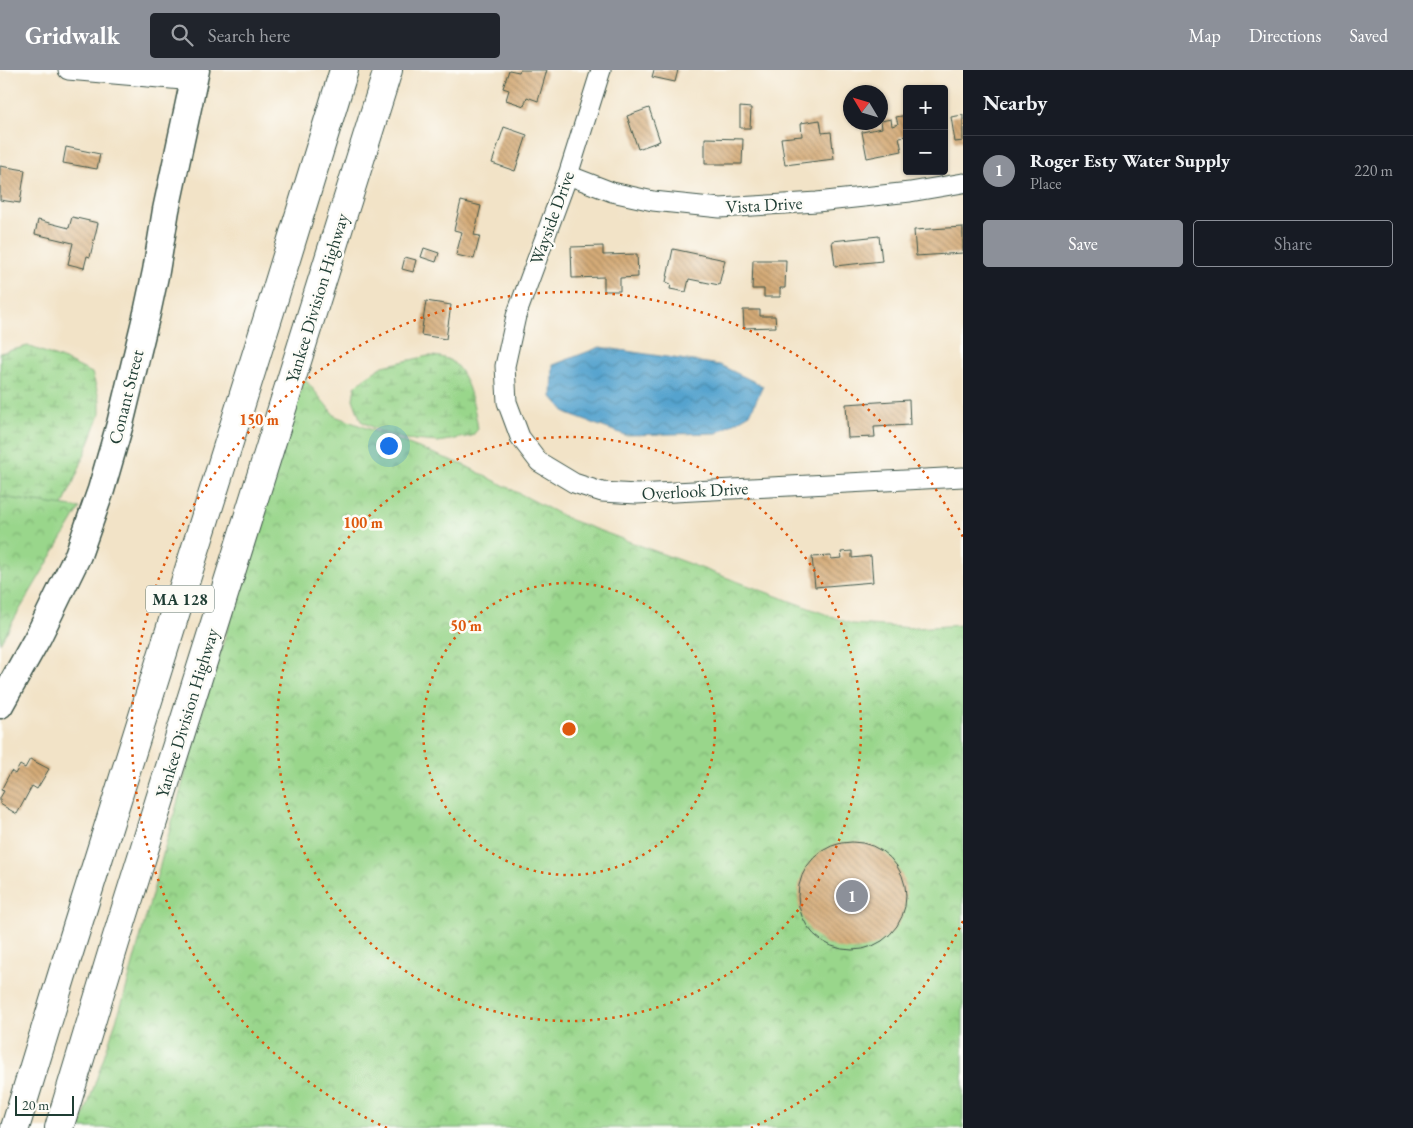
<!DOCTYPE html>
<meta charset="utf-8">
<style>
:root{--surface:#171b24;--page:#20242c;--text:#f1f3f6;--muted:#9ea1a6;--line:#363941;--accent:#8c9099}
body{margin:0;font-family:"EB Garamond",serif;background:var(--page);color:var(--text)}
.controls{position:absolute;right:15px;top:15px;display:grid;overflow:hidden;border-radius:5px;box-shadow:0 1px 4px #0004}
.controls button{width:45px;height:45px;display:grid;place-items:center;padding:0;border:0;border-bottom:1px solid var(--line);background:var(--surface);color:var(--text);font:25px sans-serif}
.compass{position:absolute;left:843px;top:15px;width:45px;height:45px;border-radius:50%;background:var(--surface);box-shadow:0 1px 4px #0004;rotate:308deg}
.scale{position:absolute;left:15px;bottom:12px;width:59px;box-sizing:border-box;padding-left:5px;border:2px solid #1f3d34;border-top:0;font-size:14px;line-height:18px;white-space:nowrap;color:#1f3d34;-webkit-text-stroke:4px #fdfcf7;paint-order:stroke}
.you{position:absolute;left:388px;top:375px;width:18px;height:18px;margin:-12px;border:4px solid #fff;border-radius:50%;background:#1a73e8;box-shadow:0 0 0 8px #1a73e833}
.badge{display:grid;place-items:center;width:32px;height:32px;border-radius:50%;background:var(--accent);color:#fff;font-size:16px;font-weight:700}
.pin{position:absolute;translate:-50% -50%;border:2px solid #fff;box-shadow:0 1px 5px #0006}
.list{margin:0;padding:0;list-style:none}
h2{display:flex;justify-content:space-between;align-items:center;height:65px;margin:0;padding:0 20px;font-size:21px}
h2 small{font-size:16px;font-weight:400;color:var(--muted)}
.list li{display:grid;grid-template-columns:32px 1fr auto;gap:15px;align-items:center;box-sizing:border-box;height:70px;padding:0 20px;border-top:1px solid var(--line)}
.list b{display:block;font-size:19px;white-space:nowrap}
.list p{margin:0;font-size:16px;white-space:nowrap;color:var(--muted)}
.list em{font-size:16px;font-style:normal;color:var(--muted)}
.actions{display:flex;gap:10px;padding:15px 20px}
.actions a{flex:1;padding:11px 0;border:1px solid var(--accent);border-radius:5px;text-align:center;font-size:18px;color:var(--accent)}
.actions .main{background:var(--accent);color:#fff}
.icon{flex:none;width:28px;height:28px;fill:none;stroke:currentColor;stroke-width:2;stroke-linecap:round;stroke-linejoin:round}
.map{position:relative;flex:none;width:963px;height:1058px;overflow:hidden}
header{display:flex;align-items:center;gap:30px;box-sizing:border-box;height:70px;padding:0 25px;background:var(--accent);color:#fff}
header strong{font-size:24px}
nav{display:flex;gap:28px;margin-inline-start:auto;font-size:18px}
.search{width:350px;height:45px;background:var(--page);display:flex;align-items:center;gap:12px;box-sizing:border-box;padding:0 18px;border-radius:5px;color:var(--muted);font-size:19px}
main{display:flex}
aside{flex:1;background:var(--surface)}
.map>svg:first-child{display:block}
</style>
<header>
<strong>Gridwalk</strong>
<div class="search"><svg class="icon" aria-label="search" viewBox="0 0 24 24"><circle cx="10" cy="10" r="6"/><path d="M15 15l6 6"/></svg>Search here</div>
<nav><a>Map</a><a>Directions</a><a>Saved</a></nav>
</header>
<main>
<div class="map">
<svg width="963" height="1058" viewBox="0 0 963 1058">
<defs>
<pattern id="wetland-marsh" width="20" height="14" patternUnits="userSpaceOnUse" patternTransform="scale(1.25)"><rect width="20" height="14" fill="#99d68b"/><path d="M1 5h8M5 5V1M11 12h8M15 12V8" fill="none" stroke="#7caf72"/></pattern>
<pattern id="park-crowns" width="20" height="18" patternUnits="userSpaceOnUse" patternTransform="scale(1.25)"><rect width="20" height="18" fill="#99d68b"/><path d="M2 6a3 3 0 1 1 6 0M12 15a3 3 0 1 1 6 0" fill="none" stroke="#7caf72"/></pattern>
<pattern id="water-waves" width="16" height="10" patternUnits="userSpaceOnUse" patternTransform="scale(1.25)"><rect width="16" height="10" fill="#54a3ce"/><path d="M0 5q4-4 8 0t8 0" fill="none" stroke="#4586a8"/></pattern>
<pattern id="building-back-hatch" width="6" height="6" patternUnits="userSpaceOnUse" patternTransform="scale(1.25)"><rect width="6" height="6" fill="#d4aa77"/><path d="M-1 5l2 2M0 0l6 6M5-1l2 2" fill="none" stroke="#ab8c62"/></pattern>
</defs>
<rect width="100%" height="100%" fill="#fdfcf7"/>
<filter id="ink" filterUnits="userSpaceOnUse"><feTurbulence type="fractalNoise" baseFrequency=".02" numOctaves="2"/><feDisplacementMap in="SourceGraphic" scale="10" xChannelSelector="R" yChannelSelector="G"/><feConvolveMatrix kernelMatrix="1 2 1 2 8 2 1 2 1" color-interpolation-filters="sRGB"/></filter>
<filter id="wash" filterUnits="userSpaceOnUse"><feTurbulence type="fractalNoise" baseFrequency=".0096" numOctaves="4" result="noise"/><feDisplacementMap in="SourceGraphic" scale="20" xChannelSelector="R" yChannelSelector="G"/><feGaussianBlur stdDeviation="1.12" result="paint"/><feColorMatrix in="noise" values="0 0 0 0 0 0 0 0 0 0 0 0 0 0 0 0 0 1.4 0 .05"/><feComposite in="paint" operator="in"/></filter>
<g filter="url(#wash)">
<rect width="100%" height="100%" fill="#f2e3c7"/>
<g fill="url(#wetland-marsh)" stroke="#5c8a60">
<path d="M28 276 65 290 92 303 100 330V344L77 404 46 473 40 501 7 562 0 569V283Z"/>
<path d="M428 286C436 286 444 287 451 291 468 302 475 339 478 359L472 366 438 372 403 369 381 362 361 351 353 329 355 317 363 309 383 296Z"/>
</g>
<g fill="url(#park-crowns)" stroke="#5c8a60">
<path d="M304 308 335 346 466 396 571 450 852 554 915 558 963 555V1058H80L123 930 203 639Z"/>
<path d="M0 427 80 438 0 573Z"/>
</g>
<path fill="url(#water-waves)" stroke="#3a7081" d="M600 277 720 295 763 316 750 344 717 363 625 365 567 344 552 327 553 295Z"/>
<g id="blocks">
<g fill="url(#building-back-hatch)">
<path d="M509 0 519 2 520 0H547L538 31 527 27 524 36 506 30 509 20 503 18Z"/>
<path d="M654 0H678L675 12 652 7Z"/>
<path d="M740 37 751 38 750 58H740Z"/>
<path d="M649 38 660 71 638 79 627 46Z"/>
<path d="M907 45V66L899 67 902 81 867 88 862 62 882 58 881 51 891 49 892 56 898 54 896 47Z"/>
<path d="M963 45V71L955 72 951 47Z"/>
<path d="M820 50 822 63 831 62 834 89 785 95 781 68 802 66 801 53Z"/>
<path d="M504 57 527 65 515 101 492 93Z"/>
<path d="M705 68 743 69 742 94H705Z"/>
<path d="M66 77 100 84 97 99 63 93Z"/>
<path d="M0 96 25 100 20 133 0 130Z"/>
<path d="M461 131 481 136 474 165 480 166 474 189 456 185 462 162 454 160Z"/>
<path d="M72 147 98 153 90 187 87 186 84 198 68 194 73 173 35 164 38 150 69 158Z"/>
<path d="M963 157V183L916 186 914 160Z"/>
<path d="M879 166 882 191 835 196 832 171Z"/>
<path d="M603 176V185L637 184 638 207 620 208V221H604V207L572 208 571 177Z"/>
<path d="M424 178 439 183 436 192 421 187Z"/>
<path d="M673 179 725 190 719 215 689 209 686 222 670 219 671 214 666 212Z"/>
<path d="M405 187 416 190 413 202 402 199Z"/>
<path d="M753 190H786L785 218H780V227H764V219H752Z"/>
<path d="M426 231 451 235 446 269 421 265Z"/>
<path d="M743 240H760V246H775L776 257 744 258Z"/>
<path d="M909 330 910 355 874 357 875 367 848 368 846 334Z"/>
<path d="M852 481V488L871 486 873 512 815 517 812 487 831 486V489L842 488 841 482Z"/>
<path d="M30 689 49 699 37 719 32 716 17 744 0 734V728L4 721 1 720 11 701 15 704 20 695 25 698Z"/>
<circle cx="852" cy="826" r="54"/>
</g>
</g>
</g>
<g filter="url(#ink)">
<use href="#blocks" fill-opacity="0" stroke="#3f564a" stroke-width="1"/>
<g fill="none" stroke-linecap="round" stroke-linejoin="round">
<defs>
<g id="street">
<path d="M68 0 194 11"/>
<path d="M601 0 568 105 516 246 505 296 507 332 520 367 539 392 574 413 602 422 637 424 963 407"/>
<path d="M568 105 612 122 653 131 720 138 817 132 910 122 963 113"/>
</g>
<path id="secondary" d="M0 635 38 567 78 485 101 420 120 354 147 243 156 201 166 140 196 0"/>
<g id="highway">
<path d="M15 1058 66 892 271 238 344 0"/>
<path d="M59 1058 115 873 388 0"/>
</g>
</defs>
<use href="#street" stroke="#3f564a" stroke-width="21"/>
<use href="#secondary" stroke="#3f564a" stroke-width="29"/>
<use href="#highway" stroke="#3f564a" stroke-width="30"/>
<use href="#street" stroke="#fff" stroke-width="19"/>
<use href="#secondary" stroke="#fff" stroke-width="26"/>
<use href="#highway" stroke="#fff" stroke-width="28"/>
</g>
</g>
<g fill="none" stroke="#de580e" stroke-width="2.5" stroke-dasharray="2.5 5">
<circle cx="569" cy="659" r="146"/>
<circle cx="569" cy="659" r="292"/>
<path d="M963 851A438 438 0 0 1 751 1058M387 1058A438 438 0 1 1 963 467"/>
</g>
<g text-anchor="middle" stroke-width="5" stroke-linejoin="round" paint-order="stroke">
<rect fill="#fdfcf7" stroke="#62766e" stroke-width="1" x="146" y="515.5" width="68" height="27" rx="4"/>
<g font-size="16" font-weight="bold" fill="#1f3d34">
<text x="180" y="535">MA 128</text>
</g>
<g font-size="18" fill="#1f3d34" stroke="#fdfcf7">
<text transform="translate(764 135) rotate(-3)" y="6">Vista Drive</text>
<text transform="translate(552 148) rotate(-70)" y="6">Wayside Drive</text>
<text transform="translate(317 228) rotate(-73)" y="6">Yankee Division Highway</text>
<text transform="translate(126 327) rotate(-76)" y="6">Conant Street</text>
<text transform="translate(695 421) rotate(-3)" y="6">Overlook Drive</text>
<text transform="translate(187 643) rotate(-73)" y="6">Yankee Division Highway</text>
</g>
</g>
<circle cx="569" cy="659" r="8" fill="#de580e" stroke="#fdfcf7" stroke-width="2.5"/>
<g font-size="15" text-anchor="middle" font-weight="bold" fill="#de580e" stroke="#fdfcf7" stroke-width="5" stroke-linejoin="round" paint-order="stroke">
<text x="259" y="355">150 m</text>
<text x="363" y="458">100 m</text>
<text x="466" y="561">50 m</text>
</g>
</svg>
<div class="controls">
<button>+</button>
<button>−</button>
</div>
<svg class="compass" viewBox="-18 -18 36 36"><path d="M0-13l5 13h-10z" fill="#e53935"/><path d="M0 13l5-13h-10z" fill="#9ea1a6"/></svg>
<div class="scale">20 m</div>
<div class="you"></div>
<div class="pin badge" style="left:852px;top:826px">1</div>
</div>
<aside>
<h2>Nearby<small></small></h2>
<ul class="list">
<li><span class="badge">1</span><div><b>Roger Esty Water Supply</b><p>Place</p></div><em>220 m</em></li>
</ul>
<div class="actions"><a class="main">Save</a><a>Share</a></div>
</aside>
</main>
